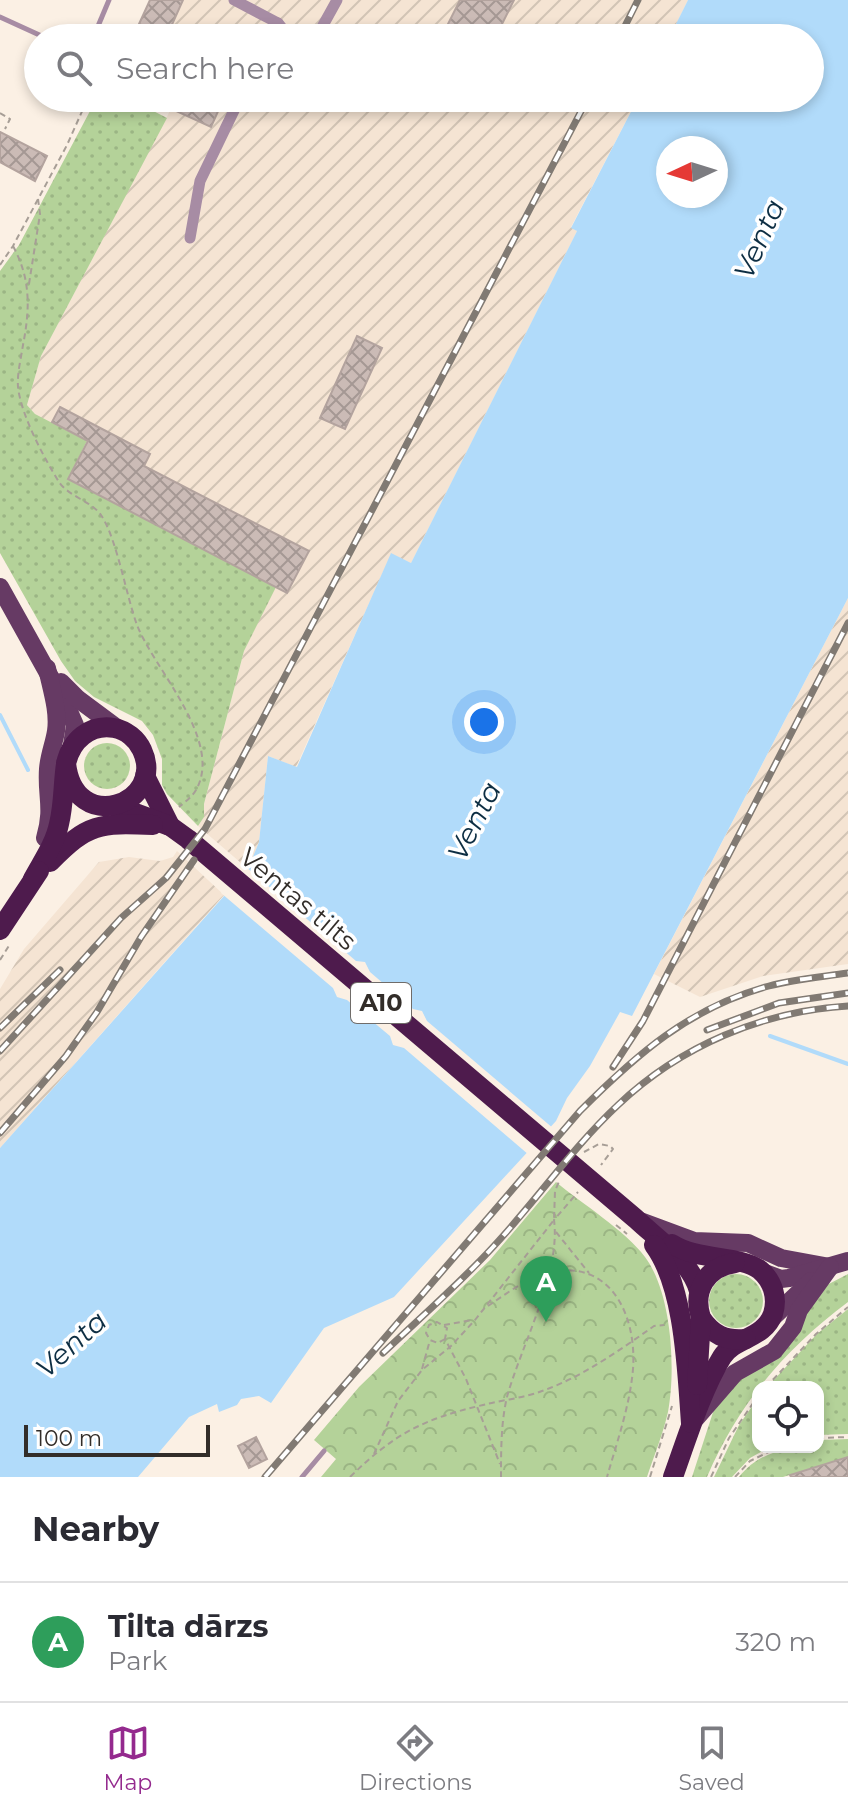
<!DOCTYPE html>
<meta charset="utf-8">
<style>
:root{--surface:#fff;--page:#f2f2f3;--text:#2b2b33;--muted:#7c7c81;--line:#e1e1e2;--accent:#942a8e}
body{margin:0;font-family:Montserrat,sans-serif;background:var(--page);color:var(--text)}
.controls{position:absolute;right:24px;bottom:24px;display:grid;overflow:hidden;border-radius:16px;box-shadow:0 4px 12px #0003}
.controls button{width:72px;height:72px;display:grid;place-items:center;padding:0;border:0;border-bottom:2px solid var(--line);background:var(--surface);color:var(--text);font:40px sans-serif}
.compass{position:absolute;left:656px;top:136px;width:72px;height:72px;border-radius:50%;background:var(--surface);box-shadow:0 4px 12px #0003;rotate:266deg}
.scale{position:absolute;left:24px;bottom:20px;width:186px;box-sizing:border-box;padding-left:8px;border:4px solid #322d29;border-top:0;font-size:22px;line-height:28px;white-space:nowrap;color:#322d29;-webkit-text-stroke:6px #fff;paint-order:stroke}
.you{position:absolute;left:484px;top:722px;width:28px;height:28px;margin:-20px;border:6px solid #fff;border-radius:50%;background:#1a73e8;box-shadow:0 0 0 12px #1a73e833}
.badge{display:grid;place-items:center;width:52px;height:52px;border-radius:50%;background:var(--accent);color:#fff;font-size:26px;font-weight:700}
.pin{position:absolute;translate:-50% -66px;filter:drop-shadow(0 2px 4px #0008)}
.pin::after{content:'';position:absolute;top:42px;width:28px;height:24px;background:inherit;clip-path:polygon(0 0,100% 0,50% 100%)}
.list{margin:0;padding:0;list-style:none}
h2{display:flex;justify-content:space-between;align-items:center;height:104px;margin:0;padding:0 32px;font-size:34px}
h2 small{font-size:26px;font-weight:400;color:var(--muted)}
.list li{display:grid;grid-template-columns:52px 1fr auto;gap:24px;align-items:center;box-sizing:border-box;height:120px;padding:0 32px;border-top:2px solid var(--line)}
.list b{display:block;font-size:30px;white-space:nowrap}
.list p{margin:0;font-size:26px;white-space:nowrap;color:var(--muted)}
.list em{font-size:26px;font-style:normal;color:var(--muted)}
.icon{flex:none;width:44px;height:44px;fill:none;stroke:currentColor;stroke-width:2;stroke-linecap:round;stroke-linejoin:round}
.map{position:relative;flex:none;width:848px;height:1477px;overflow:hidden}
.search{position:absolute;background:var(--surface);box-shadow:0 4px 12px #0003;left:24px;right:24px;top:24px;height:88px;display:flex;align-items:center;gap:20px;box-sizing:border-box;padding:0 28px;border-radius:44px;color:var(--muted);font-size:30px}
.sheet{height:224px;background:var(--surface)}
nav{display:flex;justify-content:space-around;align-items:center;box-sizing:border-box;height:112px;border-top:2px solid var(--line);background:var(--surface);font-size:22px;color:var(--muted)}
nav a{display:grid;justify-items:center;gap:4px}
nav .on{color:var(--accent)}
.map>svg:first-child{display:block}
</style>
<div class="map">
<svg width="848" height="1477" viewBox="0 0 848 1477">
<defs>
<pattern id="industrial-furrows" width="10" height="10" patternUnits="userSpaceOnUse" patternTransform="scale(2)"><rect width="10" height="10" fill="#f5e4d3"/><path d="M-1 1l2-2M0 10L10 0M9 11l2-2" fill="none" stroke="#d2c4b5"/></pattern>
<pattern id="grass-dots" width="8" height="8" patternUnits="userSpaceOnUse" patternTransform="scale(2)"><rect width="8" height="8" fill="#b4d299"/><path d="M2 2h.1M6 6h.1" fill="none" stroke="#9bb584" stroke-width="1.8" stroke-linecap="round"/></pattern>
<pattern id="park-crowns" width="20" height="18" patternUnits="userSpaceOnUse" patternTransform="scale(2)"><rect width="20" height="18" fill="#b4d299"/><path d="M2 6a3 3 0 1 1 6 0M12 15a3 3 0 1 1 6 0" fill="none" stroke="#9bb584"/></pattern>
<pattern id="building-cross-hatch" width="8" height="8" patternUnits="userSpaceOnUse" patternTransform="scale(2)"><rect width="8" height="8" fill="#cbbbb6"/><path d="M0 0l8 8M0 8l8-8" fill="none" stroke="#a59894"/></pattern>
</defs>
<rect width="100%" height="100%" fill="#fbf0e4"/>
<g fill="url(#industrial-furrows)">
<path d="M150 0H688L669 38H147L150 29 139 24Z"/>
<path d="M149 98H638L571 227 577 231 411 563 391 554 296 767 268 756 259 842 248 869 198 826 204 817V804L244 651 275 587 68 479 35 414 27 405 41 356 171 109Z"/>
<path d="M848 598V964L763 976 700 997 654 974Z"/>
<path d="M177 851 224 895 0 1148V989L24 949 99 862 129 857 160 861 173 857Z"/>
</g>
<g fill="url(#grass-dots)">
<path d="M93 98H128L167 118 41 356 27 405 35 414 87 441 68 479 276 587 244 651 204 804V817L198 826 167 794 162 785V759L153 735 142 721 94 697 75 681 61 661 0 553V271L19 245 90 111Z"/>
<circle cx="107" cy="766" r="23"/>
<circle cx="736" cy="1301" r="27"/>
<path d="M848 1274V1302C784 1350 739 1403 707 1477H692L716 1403 823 1287Z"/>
<path d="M848 1309V1434L818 1435V1387H767L817 1334Z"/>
<path d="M758 1398V1447H770L750 1458 732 1477H714L739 1425Z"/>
<path d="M848 1439V1457L783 1477H739C760 1451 787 1447 818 1447V1440Z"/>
</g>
<path fill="url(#park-crowns)" d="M556 1182C581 1203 626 1231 645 1257 672 1293 676 1370 668 1412 663 1434 654 1456 647 1477H321L336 1459 314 1440 359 1387 490 1260Z"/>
<path fill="#b1dbfa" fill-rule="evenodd" d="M688 0H848V598L632 1016 620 1012 590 1066 567 1098 556 1121 394 1297 324 1328 271 1403 259 1396 241 1399 237 1405 219 1412 217 1404 189 1417 138 1477H0V1148L248 869 259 842 268 756 297 767 391 553 411 563 577 231 571 228 638 98H810V38H669ZM668 148H716V196H668Z"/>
<path fill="#fbf0e4" d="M245 866 356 961 365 962 370 972 413 1009 422 1011 427 1021 554 1129 529 1155 404 1048 393 1045 390 1036 347 1000 337 997 333 988 221 893Z"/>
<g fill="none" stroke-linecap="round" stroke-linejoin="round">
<g stroke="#b1dbfa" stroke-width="4">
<path d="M0 715 28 770"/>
<path d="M770 1036 848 1064"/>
</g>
</g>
<g fill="url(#building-cross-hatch)" stroke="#b3a39e" stroke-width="2">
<path d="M150 0H183L166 38H147L151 29 139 24Z"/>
<path d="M460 0H514L495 38H441Z"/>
<path d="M148 98H224L211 127Z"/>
<path d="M0 132 47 156 35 181 0 162Z"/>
<path d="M357 336 382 348 345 429 320 418Z"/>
<path d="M60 407 150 454 144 466 309 551 287 593 68 479 88 441 52 422Z"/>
<path d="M256 1437 267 1459 249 1468 238 1446Z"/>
<path d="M848 1457V1477H791L790 1475Z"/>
</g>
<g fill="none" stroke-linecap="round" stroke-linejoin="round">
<g stroke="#a79e96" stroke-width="2" stroke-dasharray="6 4" stroke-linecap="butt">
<path d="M0 113 10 119 5 129"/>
<path d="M13 246C31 279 30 309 23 345 21 358 17 374 18 387 21 415 44 458 59 482 68 496 91 501 101 515 117 539 126 595 137 625 154 669 224 741 196 790 192 797 185 802 179 807"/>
<path d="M0 265 13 246 67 145 88 98"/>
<path d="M29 284 40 214 38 199"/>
<path d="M0 960 10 944"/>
<path d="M584 1152 599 1144 610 1146 613 1149 601 1165"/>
<path d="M616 1225 627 1234"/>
<path d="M556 1232 589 1273"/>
<path d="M488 1306C506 1294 525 1279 547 1273 610 1257 637 1315 633 1369 630 1405 617 1442 607 1477"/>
<path d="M444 1325 473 1320"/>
<path d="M445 1339 438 1343 430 1340 426 1333 429 1325 437 1322 447 1328 445 1339 466 1379 500 1464"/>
<path d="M422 1369 430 1340"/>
<path d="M766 1387 816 1334 848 1307"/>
<path d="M818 1438 848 1437"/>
<path d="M374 1454 398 1401 422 1370 451 1346 475 1320 554 1220 555 1191 560 1179"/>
<path d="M350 1477C394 1434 423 1419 483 1405 502 1400 524 1398 542 1391 582 1377 620 1350 654 1326L664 1325"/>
<path d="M501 1477C501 1451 501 1422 507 1397 521 1346 561 1273 554 1220L578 1192"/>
<path d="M650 1477 672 1406"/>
<path d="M711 1477 729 1438 758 1396"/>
<path d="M735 1477 750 1461 779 1447"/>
</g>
<g stroke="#a78ca4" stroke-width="5">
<path d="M0 17 46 38"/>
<path d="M93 38 109 0"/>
<path d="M302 1477 324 1451"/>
</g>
<g stroke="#a78ca4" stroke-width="11">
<path d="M234 0 278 23 290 38"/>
<path d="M271 38 278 23"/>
<path d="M316 38 337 0"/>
<path d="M190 238 200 181 240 98"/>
</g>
<g stroke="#663a64" stroke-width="18">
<path d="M0 587 68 709 75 725 72 745"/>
<path d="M61 682 78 699 117 728"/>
<path d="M45 838C54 808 46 796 48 769 49 755 54 744 56 731 59 711 51 688 47 668"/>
<path d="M640 1221 694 1241 748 1243 781 1258 830 1267"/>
<path d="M762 1272 781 1279 789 1278 848 1261"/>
<path d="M770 1320 811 1281"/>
<path d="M696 1418 735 1373 774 1351 793 1327 799 1310 830 1267"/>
</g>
<g stroke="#4e1b4d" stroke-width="20">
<path d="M145 776 170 826"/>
<path d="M116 806 170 826 188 839 636 1219C658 1240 691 1261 699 1291"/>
<path d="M50 862C88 823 99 823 153 825"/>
<path d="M33 879C42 862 55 844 59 824 64 804 63 784 66 764 71 740 90 724 114 728 126 730 137 739 142 750 167 804 74 837 66 763"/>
<path d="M0 930 39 871"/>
<path d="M672 1244C698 1261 740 1255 760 1270 773 1281 778 1298 773 1314 764 1339 735 1337 722 1357 702 1389 686 1441 673 1477"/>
<path d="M654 1245C685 1287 687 1371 691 1423"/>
<path d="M701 1318C713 1335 725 1341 746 1339"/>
<path d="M697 1385 701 1318C692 1290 707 1267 735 1263"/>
</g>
<defs>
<g id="rail">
<path d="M619 38 638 0"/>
<path d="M0 1028 60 970"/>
<path d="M707 1030 779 1003 848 993"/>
<path d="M0 1051 121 918 166 878 205 829 588 98"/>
<path d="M613 1067 643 1021 848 623"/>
<path d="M0 1133 66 1056 97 1012 141 937 194 860"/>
<path d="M383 1353C420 1318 459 1284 493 1247 536 1201 572 1148 618 1105 680 1046 763 1011 848 1006"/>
<path d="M265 1477 580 1111C637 1054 689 1008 769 986 795 979 821 977 848 973"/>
</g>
</defs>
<use href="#rail" stroke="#817a73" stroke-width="7"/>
<use href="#rail" stroke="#fff" stroke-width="4" stroke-dasharray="12" stroke-linecap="butt"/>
</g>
<g text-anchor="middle" stroke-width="7" stroke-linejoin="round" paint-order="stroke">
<rect fill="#fff" stroke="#706c69" stroke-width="2" x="351" y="983" width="60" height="40" rx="6"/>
<g font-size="24" font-weight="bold" fill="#322d29">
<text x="381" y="1011">A10</text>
</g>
<g font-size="26" fill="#322d29" stroke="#fff">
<text transform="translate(298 899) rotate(40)" y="9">Ventas tilts</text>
</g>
<g font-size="28" font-style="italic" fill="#0d2e43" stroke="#fff">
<text transform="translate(759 239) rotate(-66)" y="10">Venta</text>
<text transform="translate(474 821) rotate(-63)" y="10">Venta</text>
<text transform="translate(71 1344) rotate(-42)" y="10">Venta</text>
</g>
</g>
</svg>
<div class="controls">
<button><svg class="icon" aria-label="locate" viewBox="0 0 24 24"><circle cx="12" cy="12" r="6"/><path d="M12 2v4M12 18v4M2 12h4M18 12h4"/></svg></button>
</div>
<svg class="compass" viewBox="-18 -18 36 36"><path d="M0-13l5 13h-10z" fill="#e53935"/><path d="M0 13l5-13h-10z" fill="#7c7c81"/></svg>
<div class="scale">100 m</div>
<div class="you"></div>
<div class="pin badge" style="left:546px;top:1322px;background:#2e9e5b">A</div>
<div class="search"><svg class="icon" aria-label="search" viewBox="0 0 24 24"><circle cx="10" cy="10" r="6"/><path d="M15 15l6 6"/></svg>Search here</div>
</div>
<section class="sheet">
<h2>Nearby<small></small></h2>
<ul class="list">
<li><span class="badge" style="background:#2e9e5b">A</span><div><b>Tilta dārzs</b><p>Park</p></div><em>320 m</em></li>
</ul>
</section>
<nav>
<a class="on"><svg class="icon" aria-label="map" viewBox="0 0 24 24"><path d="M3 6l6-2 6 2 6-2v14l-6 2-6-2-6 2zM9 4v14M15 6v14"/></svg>Map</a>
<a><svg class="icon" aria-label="directions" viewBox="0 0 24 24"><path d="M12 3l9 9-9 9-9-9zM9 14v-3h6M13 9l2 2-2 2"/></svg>Directions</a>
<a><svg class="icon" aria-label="saved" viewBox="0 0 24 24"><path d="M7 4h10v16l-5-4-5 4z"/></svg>Saved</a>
</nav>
